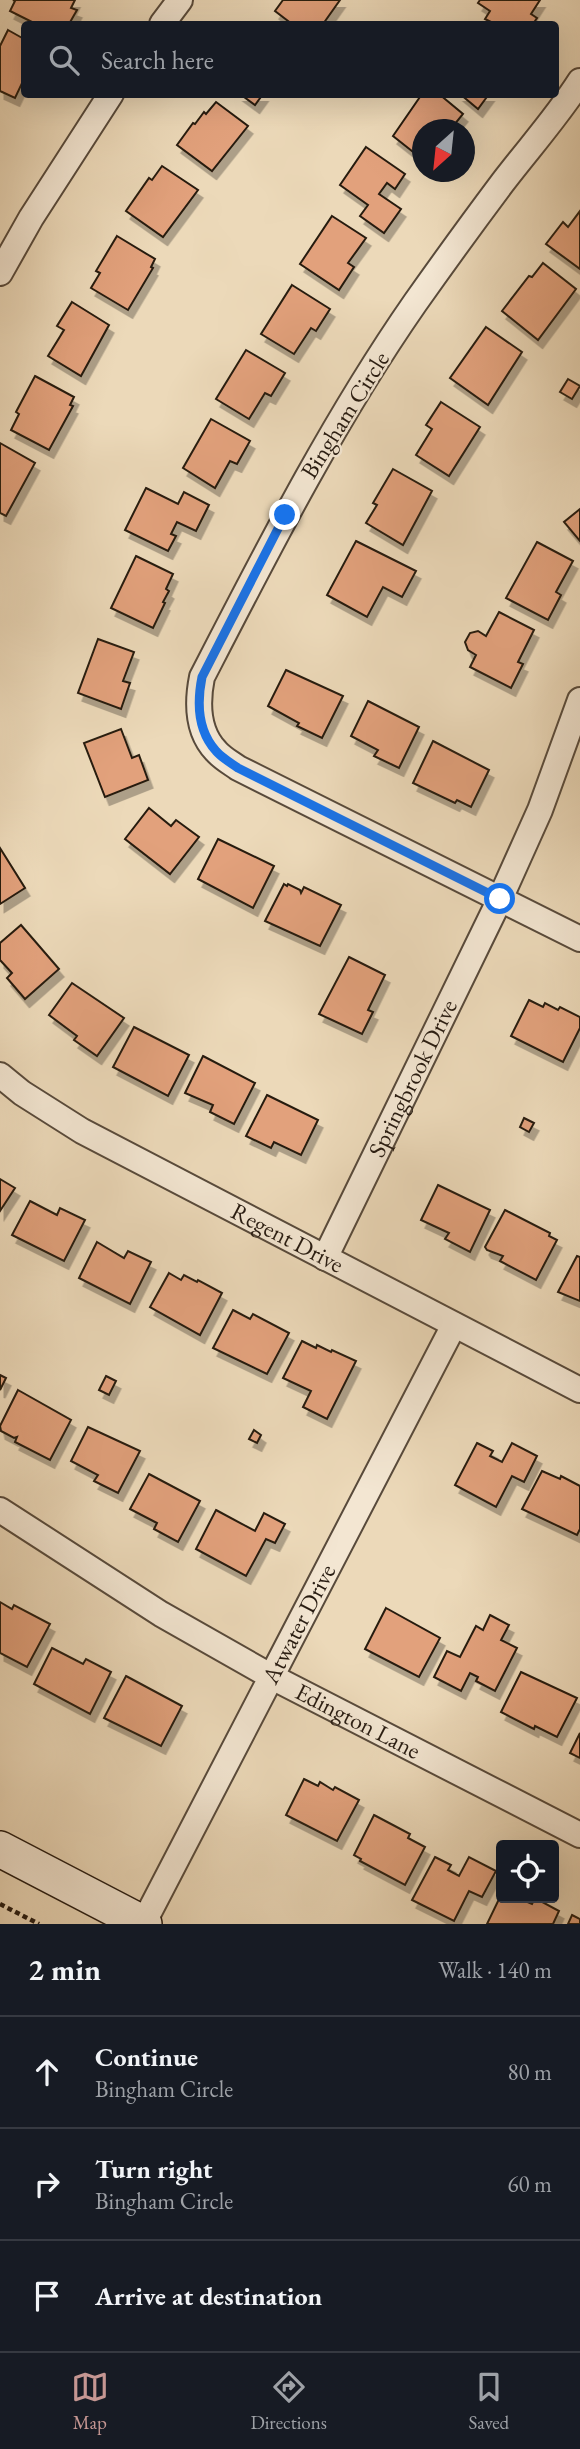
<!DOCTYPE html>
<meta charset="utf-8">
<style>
:root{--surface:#171b24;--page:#20242c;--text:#f1f3f6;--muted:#9ea1a6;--line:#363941;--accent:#c59692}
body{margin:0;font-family:"EB Garamond",serif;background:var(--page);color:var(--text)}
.controls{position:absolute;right:21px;bottom:21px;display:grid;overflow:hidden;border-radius:7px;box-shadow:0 7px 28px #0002}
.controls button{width:63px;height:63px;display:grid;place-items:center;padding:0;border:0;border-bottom:2px solid var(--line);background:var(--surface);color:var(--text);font:35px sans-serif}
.compass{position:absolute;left:412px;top:119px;width:63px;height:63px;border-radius:50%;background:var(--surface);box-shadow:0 7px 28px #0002;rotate:207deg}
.stop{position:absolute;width:21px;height:21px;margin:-16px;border:5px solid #1a73e8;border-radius:50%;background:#fff}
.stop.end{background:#1a73e8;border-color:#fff;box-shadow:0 2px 7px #0008}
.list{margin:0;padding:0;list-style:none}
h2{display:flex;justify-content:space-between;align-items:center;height:91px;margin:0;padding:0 28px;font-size:30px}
h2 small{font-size:23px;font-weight:400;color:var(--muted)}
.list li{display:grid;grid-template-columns:46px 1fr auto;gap:21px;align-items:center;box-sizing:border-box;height:112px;padding:0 28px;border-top:2px solid var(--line)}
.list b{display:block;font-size:26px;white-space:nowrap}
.list p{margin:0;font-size:23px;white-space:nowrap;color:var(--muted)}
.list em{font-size:23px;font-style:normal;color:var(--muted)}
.icon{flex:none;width:38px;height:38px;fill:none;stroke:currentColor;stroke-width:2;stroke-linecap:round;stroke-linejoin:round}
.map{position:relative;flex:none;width:580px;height:1924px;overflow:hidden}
.search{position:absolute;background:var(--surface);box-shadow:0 7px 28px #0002;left:21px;right:21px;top:21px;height:77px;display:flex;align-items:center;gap:18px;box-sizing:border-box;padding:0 24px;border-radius:7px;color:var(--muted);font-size:26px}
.sheet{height:427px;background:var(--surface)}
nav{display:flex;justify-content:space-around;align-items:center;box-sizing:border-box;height:98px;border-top:2px solid var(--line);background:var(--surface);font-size:19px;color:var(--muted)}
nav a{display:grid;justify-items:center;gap:4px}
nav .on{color:var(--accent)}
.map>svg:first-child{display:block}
</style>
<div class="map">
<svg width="580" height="1924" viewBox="0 0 580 1924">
<defs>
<filter id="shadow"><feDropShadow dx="4.5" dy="8" stdDeviation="0" flood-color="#0004"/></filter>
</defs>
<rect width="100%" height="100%" fill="#ecd9b9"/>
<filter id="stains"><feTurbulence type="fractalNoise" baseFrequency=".00286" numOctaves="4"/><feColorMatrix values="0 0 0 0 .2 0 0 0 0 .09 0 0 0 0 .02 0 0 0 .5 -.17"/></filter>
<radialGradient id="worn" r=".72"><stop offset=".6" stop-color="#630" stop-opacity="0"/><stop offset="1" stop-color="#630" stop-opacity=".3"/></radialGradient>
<g fill="#e2a17c" stroke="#271b11" stroke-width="2" filter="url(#shadow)">
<path d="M13 0H75L71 8 77 10 69 24H36L10 11 15 1Z"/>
<path d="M283 0H340L323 24H292L275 11Z"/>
<path d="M480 0H540L531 14 537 18 533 24H495L485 19 490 11 478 3Z"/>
<path d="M8 30 24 39V79L15 98 0 91V46Z"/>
<path d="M240 94H263L255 105Z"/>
<path d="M422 94H439L463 114 450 130H422V159L393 136Z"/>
<path d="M460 94H489L478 109Z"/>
<path d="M216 102 248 126 212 171 177 145 193 123 195 124 204 112 206 114Z"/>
<path d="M366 147 405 174 395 189 387 183 379 194 401 209 384 233 360 216 368 205 340 185Z"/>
<path d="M162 166 198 190 163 237 126 211 149 178 152 180Z"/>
<path d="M580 211V269L546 244 563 222 568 227Z"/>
<path d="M332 216 366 238 348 263 354 267 339 290 300 264Z"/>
<path d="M117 236 155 259 151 267 153 268 128 310 91 288 100 273 96 271Z"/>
<path d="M543 263 576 289 538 340 502 311 529 276 532 277Z"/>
<path d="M292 285 330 309 316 331 311 328 294 354 261 334Z"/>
<path d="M72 302 109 325 81 376 48 356 64 330 57 326Z"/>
<path d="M486 327 522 352 488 405 450 378Z"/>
<path d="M246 350 285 373 271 396 265 393 249 419 216 399Z"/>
<path d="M35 376 74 397 70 405 73 406 49 450 11 430 19 414 16 412Z"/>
<path d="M568 379 580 386 572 399 560 392Z"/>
<path d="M441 402 480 427 449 476 416 455 432 429 426 425Z"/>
<path d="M211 419 250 441 237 464 230 461 215 488 183 468Z"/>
<path d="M0 443 35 463 6 516 0 513Z"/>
<path d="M393 469 432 491 403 545 366 523 377 505 373 503Z"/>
<path d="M146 488 178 504 184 492 209 505 196 531 177 522 171 534 176 536 168 551 125 530Z"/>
<path d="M580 509V541L564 522Z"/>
<path d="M356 541 416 571 402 597 383 587 367 617 327 595Z"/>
<path d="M537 542 573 561 556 592 561 595 548 620 506 598Z"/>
<path d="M136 556 173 574 166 589 169 591 163 602 165 603 153 628 111 608Z"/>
<path d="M499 612 534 630 518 662 523 664 511 688 470 667 476 655 468 650 465 642 470 633 478 631 486 636Z"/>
<path d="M98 639 134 652 123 681 130 683 121 709 78 693Z"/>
<path d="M286 670 343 696 322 738 297 726 299 723 268 706Z"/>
<path d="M368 701 419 727 399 768 374 756 378 750 351 736Z"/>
<path d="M121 729 132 758 139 755 148 780 105 797 84 743Z"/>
<path d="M433 741 489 770 471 807 457 800 455 803 413 783Z"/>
<path d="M149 808 171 826 176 820 199 837 170 874 125 839Z"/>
<path d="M218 839 274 866 253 908 198 879Z"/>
<path d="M0 848 25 888 0 904Z"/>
<path d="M284 884 287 886 288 884 300 890 301 893 304 887 341 905 320 946 265 921Z"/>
<path d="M21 925 59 969 25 999 7 978 12 973 0 960V943Z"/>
<path d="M349 957 385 975 368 1010 373 1012 362 1034 319 1014Z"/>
<path d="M72 983 124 1018 97 1056 74 1040 77 1036 49 1015Z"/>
<path d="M529 1000 543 1007 545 1003 558 1010 560 1007 580 1017V1028L563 1062 511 1036Z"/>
<path d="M134 1027 189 1055 168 1096 113 1067Z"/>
<path d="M203 1056 255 1083 234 1124 210 1112 213 1105 185 1093Z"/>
<path d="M267 1095 318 1120 301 1155 274 1142 271 1148 246 1136Z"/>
<path d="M524 1118 534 1123 529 1132 520 1127Z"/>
<path d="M0 1179 15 1188 0 1211Z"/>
<path d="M438 1185 490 1210 470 1252 445 1239 449 1233 421 1220Z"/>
<path d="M30 1201 57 1215 60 1208 85 1220 64 1261 12 1235Z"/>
<path d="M505 1210 550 1233 549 1236 557 1240 536 1280 500 1261 503 1256 487 1250 485 1247Z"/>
<path d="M97 1242 124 1258 128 1251 151 1262 130 1304 79 1278Z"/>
<path d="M577 1256 580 1257V1301L558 1292Z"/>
<path d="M169 1273 181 1280 184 1275 197 1282 198 1280 222 1293 200 1335 150 1307Z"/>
<path d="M233 1310 250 1319 253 1314 289 1333 267 1374 213 1348Z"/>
<path d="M302 1341 316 1348 317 1345 331 1352 332 1350 356 1361 327 1419 303 1407 311 1391 283 1378Z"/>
<path d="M0 1375 6 1378 0 1390Z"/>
<path d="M106 1376 116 1381 109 1395 99 1390Z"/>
<path d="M18 1390 71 1420 50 1460 15 1442 17 1437 14 1438 1 1431 0 1426Z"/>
<path d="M88 1427 140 1451 118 1493 94 1481 98 1475 71 1461Z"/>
<path d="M254 1430 261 1435 257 1443 249 1439Z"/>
<path d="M477 1443 493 1451 490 1456 502 1462 512 1443 537 1456 524 1482 512 1476 496 1507 455 1485Z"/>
<path d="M542 1471 560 1479 561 1476 580 1486V1529L577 1535 522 1509Z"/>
<path d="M149 1474 200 1501 178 1542 154 1529 157 1523 130 1509Z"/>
<path d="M216 1510 255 1531 264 1513 285 1524 275 1543 266 1539 246 1576 196 1549Z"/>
<path d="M0 1602 12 1609 14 1605 50 1624 27 1667 0 1653Z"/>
<path d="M386 1608 440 1638 419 1677 365 1649Z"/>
<path d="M490 1615 509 1625 501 1640 517 1648 495 1691 476 1681 478 1677 470 1673 461 1691 434 1677 447 1651 460 1657 476 1626 483 1630Z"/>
<path d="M52 1648 83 1664 86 1659 111 1672 90 1714 34 1684Z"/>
<path d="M521 1672 577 1698 557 1737 535 1726 534 1729 501 1712Z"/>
<path d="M126 1676 182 1706 161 1746 104 1718Z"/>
<path d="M580 1733V1758L570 1753Z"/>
<path d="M304 1779 318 1786 320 1782 333 1790 335 1787 359 1800 337 1841 286 1815Z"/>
<path d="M374 1815 410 1834 408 1838 425 1847 405 1885 360 1861 361 1859 354 1855Z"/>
<path d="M435 1857 451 1865 448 1870 459 1876 469 1857 496 1871 482 1897 469 1891 454 1921 412 1900Z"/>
<path d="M501 1895V1898H518L532 1904 535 1898 559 1911 553 1924H487Z"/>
<path d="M572 1915 580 1919V1924H568Z"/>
</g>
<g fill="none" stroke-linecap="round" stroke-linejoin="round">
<defs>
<g id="street">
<path d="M162 24 180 0"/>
<path d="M580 81C557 117 529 148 503 182 473 222 444 262 415 303 333 421 268 549 202 677 197 702 197 731 216 751 222 758 231 763 238 768L580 939"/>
<path d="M0 273 31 218 111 94"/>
<path id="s1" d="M0 1075 22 1093 82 1131 580 1390"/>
<path id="s2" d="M325 1258 500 899 540 810 580 700"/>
<path id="s3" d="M0 1510 161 1614 272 1677 580 1835"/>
<path id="s4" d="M143 1924 454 1325"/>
</g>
<path id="secondary" d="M0 1849 144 1924"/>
</defs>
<use href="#street" stroke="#584a3b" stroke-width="28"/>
<use href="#secondary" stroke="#271b11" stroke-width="38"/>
<path stroke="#271b11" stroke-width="4.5" stroke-dasharray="5 3.5" stroke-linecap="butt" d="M0 1904 39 1924"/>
<use href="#street" stroke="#f3e6d2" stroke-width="24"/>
<use href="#secondary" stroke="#f3e6d2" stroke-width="35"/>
</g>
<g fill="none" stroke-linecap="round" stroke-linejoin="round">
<path stroke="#1a73e8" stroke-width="9" d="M285 515 202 677C197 702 197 730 216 751 222 758 231 763 238 768L500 899"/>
</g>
<g text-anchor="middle" stroke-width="5" stroke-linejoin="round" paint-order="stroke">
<g font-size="24" fill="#271b11" stroke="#f3e6d2">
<text transform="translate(345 415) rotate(-58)" y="8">Bingham Circle</text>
<text dy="8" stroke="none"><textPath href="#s2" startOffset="200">Springbrook Drive</textPath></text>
<text dy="8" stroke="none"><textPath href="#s1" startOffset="331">Regent Drive</textPath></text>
<text dy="8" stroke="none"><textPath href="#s4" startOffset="338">Atwater Drive</textPath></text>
<text dy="8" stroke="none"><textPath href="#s3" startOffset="416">Edington Lane</textPath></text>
</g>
</g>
<rect width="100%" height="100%" filter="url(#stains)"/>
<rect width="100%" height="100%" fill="url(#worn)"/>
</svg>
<div class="controls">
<button><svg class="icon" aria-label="locate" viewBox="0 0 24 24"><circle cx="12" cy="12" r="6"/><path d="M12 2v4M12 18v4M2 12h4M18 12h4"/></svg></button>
</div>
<svg class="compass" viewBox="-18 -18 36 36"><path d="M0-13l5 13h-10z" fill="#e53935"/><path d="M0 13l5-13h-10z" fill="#9ea1a6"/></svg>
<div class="stop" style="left:500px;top:899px"></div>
<div class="stop end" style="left:285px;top:515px"></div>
<div class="search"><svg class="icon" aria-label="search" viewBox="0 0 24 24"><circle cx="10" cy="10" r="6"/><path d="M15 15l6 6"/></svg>Search here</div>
</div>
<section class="sheet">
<h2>2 min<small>Walk · 140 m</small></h2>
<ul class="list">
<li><svg class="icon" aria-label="ahead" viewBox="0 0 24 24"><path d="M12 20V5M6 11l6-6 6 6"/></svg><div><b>Continue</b><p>Bingham Circle</p></div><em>80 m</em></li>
<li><svg class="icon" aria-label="right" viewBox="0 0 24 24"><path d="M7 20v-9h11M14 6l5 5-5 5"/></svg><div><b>Turn right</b><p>Bingham Circle</p></div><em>60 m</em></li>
<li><svg class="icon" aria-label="arrive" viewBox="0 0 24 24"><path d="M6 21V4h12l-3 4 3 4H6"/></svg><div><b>Arrive at destination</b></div></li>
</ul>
</section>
<nav>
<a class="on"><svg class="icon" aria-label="map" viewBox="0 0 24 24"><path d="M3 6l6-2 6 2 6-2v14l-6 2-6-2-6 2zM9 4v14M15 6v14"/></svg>Map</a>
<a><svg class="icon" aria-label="directions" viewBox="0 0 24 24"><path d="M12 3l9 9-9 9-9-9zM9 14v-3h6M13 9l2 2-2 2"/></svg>Directions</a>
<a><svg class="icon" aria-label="saved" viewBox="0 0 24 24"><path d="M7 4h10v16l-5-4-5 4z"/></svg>Saved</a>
</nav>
